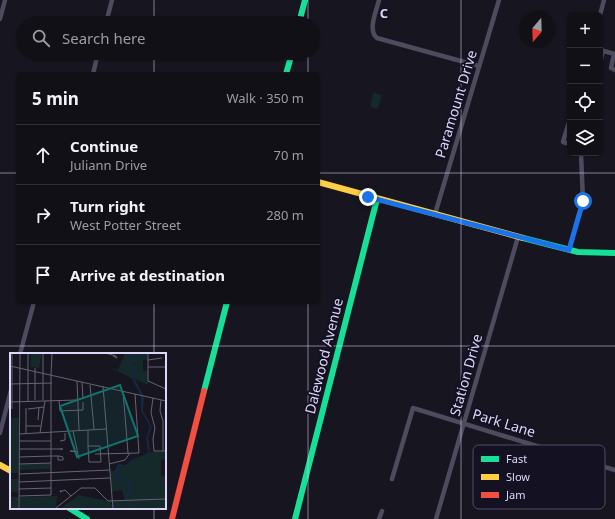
<!DOCTYPE html>
<meta charset="utf-8">
<style>
:root{--surface:#111017;--page:#1a1920;--text:#f1f3f6;--muted:#9c9da1;--line:#303036}
body{margin:0;font-family:"Noto Sans",sans-serif;background:var(--page);color:var(--text)}
.controls{position:absolute;right:12px;top:12px;display:grid;overflow:hidden;border-radius:6px;box-shadow:0 1px 3px #0004}
.controls button{width:36px;height:36px;display:grid;place-items:center;padding:0;border:0;border-bottom:1px solid var(--line);background:var(--surface);color:var(--text);font:20px sans-serif}
.compass{position:absolute;left:519px;top:12px;width:36px;height:36px;border-radius:50%;background:var(--surface);box-shadow:0 1px 3px #0004;rotate:199deg}
.stop{position:absolute;width:12px;height:12px;margin:-9px;border:3px solid #1a73e8;border-radius:50%;background:#fff}
.stop.end{background:#1a73e8;border-color:#fff;box-shadow:0 1px 4px #0008}
.list{margin:0;padding:0;list-style:none}
h2{display:flex;justify-content:space-between;align-items:center;height:52px;margin:0;padding:0 16px;font-size:17px}
h2 small{font-size:13px;font-weight:400;color:var(--muted)}
.list li{display:grid;grid-template-columns:26px 1fr auto;gap:12px;align-items:center;box-sizing:border-box;height:60px;padding:0 16px;border-top:1px solid var(--line)}
.list b{display:block;font-size:15px;white-space:nowrap}
.list p{margin:0;font-size:13px;white-space:nowrap;color:var(--muted)}
.list em{font-size:13px;font-style:normal;color:var(--muted)}
.icon{flex:none;width:22px;height:22px;fill:none;stroke:currentColor;stroke-width:2;stroke-linecap:round;stroke-linejoin:round}
.map{position:relative;flex:none;width:615px;height:519px;overflow:hidden}
.search{position:absolute;background:var(--surface);box-shadow:0 1px 3px #0004;left:16px;top:16px;width:304px;height:44px;display:flex;align-items:center;gap:10px;box-sizing:border-box;padding:0 14px;border-radius:22px;color:var(--muted);font-size:15px}
.panel{position:absolute;background:var(--surface);box-shadow:0 1px 3px #0004;left:16px;top:72px;width:304px;height:232px;border-radius:6px}
.map>svg:first-child{display:block}
</style>
<div class="map">
<svg width="615" height="519" viewBox="0 0 615 519">
<rect width="100%" height="100%" fill="#17151f"/>
<path fill="#15292a" d="M373 93 382 95 378 109 370 107Z"/>
<g fill="none" stroke-linecap="round" stroke-linejoin="round">
<g stroke="#4d4b5e" stroke-width="4.5">
<path d="M379 0C377 10 367 30 377 38L479 66"/>
<path d="M600 15 604 0"/>
<path d="M0 19 5 0"/>
<path d="M106 23 112 0"/>
<path d="M600 50 615 54"/>
<path d="M614 54 611 68 615 70"/>
<path d="M600 63 603 51"/>
<path d="M93 74 98 53"/>
<path d="M570 119 563 142 570 144"/>
<path d="M435 214 499 0"/>
<path d="M569 250 583 201 581 153"/>
<path d="M20 354 34 302"/>
<path d="M0 433 11 390"/>
<path d="M392 479 413 408 615 470"/>
<path d="M379 519 382 511"/>
<path d="M436 519 518 237"/>
</g>
<g stroke="#16e098" stroke-width="6">
<path d="M299 23 305 0"/>
<path d="M286 74 292 53"/>
<path d="M523 238 578 252 615 253"/>
<path d="M204 391 227 302"/>
<path d="M69 508 87 519"/>
<path d="M295 519 377 199"/>
</g>
<g stroke="#ffcf43" stroke-width="6">
<path d="M318 182 523 238"/>
<path d="M0 465 11 471"/>
</g>
<path stroke="#f24e42" stroke-width="6" d="M172 519 204 391"/>
</g>
<g fill="none" stroke-linecap="round" stroke-linejoin="round">
<path stroke="#1a73e8" stroke-width="5" d="M368 197 569 250 583 201"/>
</g>
<path fill="none" stroke="#dcd8fa" stroke-width="1" stroke-opacity="0.55" d="M154 0V23M308 0V23M461 0V519M154 53V74M308 53V74M0 173H18M318 173H615M154 302V354M308 302V519M0 346H615M154 508V519"/>
<g text-anchor="middle" stroke-width="4" stroke-linejoin="round" paint-order="stroke">
<g font-size="14" fill="#dcd8fa" stroke="#141123">
<text transform="translate(456 104) rotate(-73)" y="5">Paramount Drive</text>
<text transform="translate(324 356) rotate(-76)" y="5">Dalewood Avenue</text>
<text transform="translate(466 375) rotate(-74)" y="5">Station Drive</text>
<text transform="translate(504 423) rotate(17)" y="5">Park Lane</text>
</g>
</g>
<g transform="translate(10 353)">
<rect width="156" height="156" fill="#17151f"/>
<path d="M21 0H32L29 15 21 14ZM115 0H119L123 5 125 15 121 23 124 26 96 13 108 17ZM121 0 138 1V7H133V18H138V32L122 24 126 17 124 4ZM0 65H9V120H0ZM139 99H156V106L151 107V123H156V146L115 148 112 137 102 139 100 118H105L108 112 114 113ZM40 110V116L10 117V111ZM0 126H9V139H0ZM69 142 101 149 102 156H49ZM47 143 46 156H10V144ZM0 144H9L8 156H0ZM156 147V156H103V148Z" fill="#15292a"/>
<path d="M119 0 123 2 125 7 126 17 122 24 125 26 134 44 133 58 142 74 138 84 140 96 137 103 125 106 117 113 107 114 109 126H120L123 130 117 146 124 156 115 147 121 129 108 127 104 119 108 111 116 112 124 105 135 103 138 99 136 85 140 73 131 58V43L121 24 125 11Z" fill="#162744"/>
<path fill="none" stroke="#666377" stroke-width="1" d="M33 0V47M96 0 106 3 107 5 103 3M138 0V28L156 36M138 7 152 5M0 13 156 48M138 14H156M25 15V47M41 22 42 0M67 28 69 77M72 29 73 46M0 31 42 30M80 32 84 76M93 33 103 156M113 38 118 100M125 41 129 100M143 45 141 60 145 75 143 86 144 98H155M49 47 50 58 73 57V49M151 47 150 58 153 68V98M18 48V0M0 49 67 47M2 56V0M18 56 34 54M28 67 29 54M16 73H31M78 77V93L79 109H91L90 93H78M63 78 69 106M16 80V55M30 80 35 48M9 81 96 76M9 88H41M50 88 55 87V80M9 96H53H50M65 98H60L67 99M85 101 129 100M9 104 41 103H49L53 104V107H48V103M9 111 41 110M99 111 115 107 120 100M9 121 100 117M9 129 100 125M9 136 41 135M51 137 50 139 55 137 61 143M9 143 41 142V22M46 155 71 135H85L98 148 156 146M9 156 10 0"/>
<path fill="#0f766e" fill-opacity="0.15" stroke="#0f766e" stroke-width="2" d="M110 32 128 83 67 104 50 53Z"/>
<rect width="156" height="156" fill="none" stroke="#dcd8fa" stroke-width="2"/>
</g>
<rect x="473" y="445" width="132" height="64" rx="6" fill="#141123" stroke="#504d64" stroke-width="1"/>
<rect x="481" y="456" width="18" height="6" fill="#16e098"/>
<rect x="481" y="474" width="18" height="6" fill="#ffcf43"/>
<rect x="481" y="492" width="18" height="6" fill="#f24e42"/>
<g font-size="11" fill="#dcd8fa">
<text x="506" y="463">Fast</text>
<text x="506" y="481">Slow</text>
<text x="506" y="499">Jam</text>
</g>
<g font-size="13" text-anchor="middle" font-weight="bold" fill="#dcd8fa" stroke="#141123" stroke-width="4" stroke-linejoin="round" paint-order="stroke">
<text x="384" y="18">C</text>
</g>
</svg>
<div class="controls">
<button>+</button>
<button>−</button>
<button><svg class="icon" aria-label="locate" viewBox="0 0 24 24"><circle cx="12" cy="12" r="6"/><path d="M12 2v4M12 18v4M2 12h4M18 12h4"/></svg></button>
<button><svg class="icon" aria-label="layers" viewBox="0 0 24 24"><path d="M12 4l9 5-9 5-9-5zM3 14l9 5 9-5"/></svg></button>
</div>
<svg class="compass" viewBox="-18 -18 36 36"><path d="M0-13l5 13h-10z" fill="#e53935"/><path d="M0 13l5-13h-10z" fill="#9c9da1"/></svg>
<div class="stop" style="left:583px;top:201px"></div>
<div class="stop end" style="left:368px;top:197px"></div>
<div class="search"><svg class="icon" aria-label="search" viewBox="0 0 24 24"><circle cx="10" cy="10" r="6"/><path d="M15 15l6 6"/></svg>Search here</div>
<section class="panel">
<h2>5 min<small>Walk · 350 m</small></h2>
<ul class="list">
<li><svg class="icon" aria-label="ahead" viewBox="0 0 24 24"><path d="M12 20V5M6 11l6-6 6 6"/></svg><div><b>Continue</b><p>Juliann Drive</p></div><em>70 m</em></li>
<li><svg class="icon" aria-label="right" viewBox="0 0 24 24"><path d="M7 20v-9h11M14 6l5 5-5 5"/></svg><div><b>Turn right</b><p>West Potter Street</p></div><em>280 m</em></li>
<li><svg class="icon" aria-label="arrive" viewBox="0 0 24 24"><path d="M6 21V4h12l-3 4 3 4H6"/></svg><div><b>Arrive at destination</b></div></li>
</ul>
</section>
</div>
